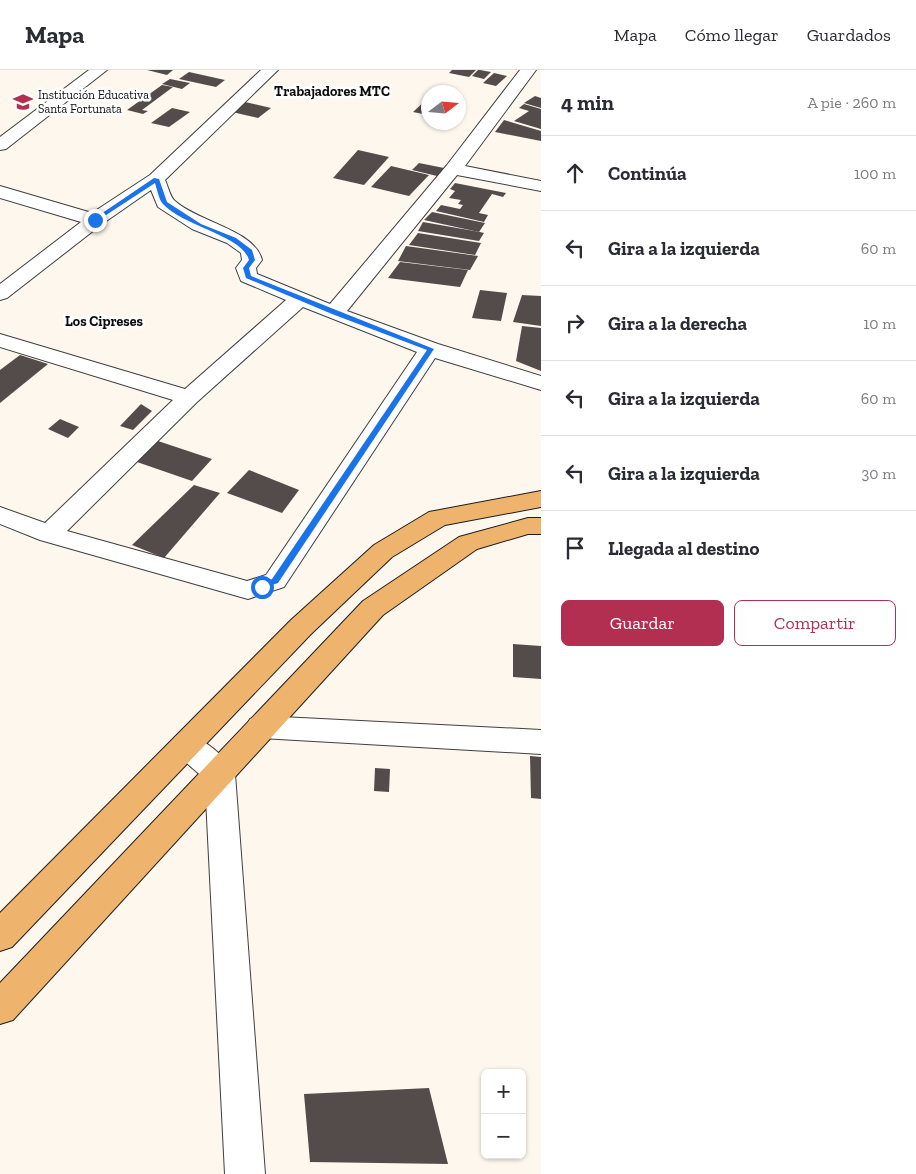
<!DOCTYPE html>
<html lang="es">
<meta charset="utf-8">
<style>
:root{--surface:#fff;--page:#f2f2f3;--text:#2b2b33;--muted:#7c7c81;--line:#e1e1e2;--accent:#b22f51}
body{margin:0;font-family:"Zilla Slab",serif;background:var(--page);color:var(--text)}
.controls{position:absolute;right:15px;bottom:15px;display:grid;overflow:hidden;border-radius:8px;box-shadow:0 1px 4px #0004}
.controls button{width:45px;height:45px;display:grid;place-items:center;padding:0;border:0;border-bottom:1px solid var(--line);background:var(--surface);color:var(--text);font:25px sans-serif}
.compass{position:absolute;left:421px;top:15px;width:45px;height:45px;border-radius:50%;background:var(--surface);box-shadow:0 1px 4px #0004;rotate:74deg}
.stop{position:absolute;width:15px;height:15px;margin:-11px;border:4px solid #1a73e8;border-radius:50%;background:#fff}
.stop.end{background:#1a73e8;border-color:#fff;box-shadow:0 1px 5px #0008}
.list{margin:0;padding:0;list-style:none}
h2{display:flex;justify-content:space-between;align-items:center;height:65px;margin:0;padding:0 20px;font-size:21px}
h2 small{font-size:16px;font-weight:400;color:var(--muted)}
.list li{display:grid;grid-template-columns:32px 1fr auto;gap:15px;align-items:center;box-sizing:border-box;height:75px;padding:0 20px;border-top:1px solid var(--line)}
.list b{display:block;font-size:19px;white-space:nowrap}
.list em{font-size:16px;font-style:normal;color:var(--muted)}
.actions{display:flex;gap:10px;padding:15px 20px}
.actions a{flex:1;padding:11px 0;border:1px solid var(--accent);border-radius:8px;text-align:center;font-size:18px;color:var(--accent)}
.actions .main{background:var(--accent);color:#fff}
.icon{flex:none;width:28px;height:28px;fill:none;stroke:currentColor;stroke-width:2;stroke-linecap:round;stroke-linejoin:round}
.map{position:relative;flex:none;width:541px;height:1104px;overflow:hidden}
header{display:flex;align-items:center;gap:30px;box-sizing:border-box;height:70px;padding:0 25px;background:var(--surface);border-bottom:1px solid var(--line)}
header strong{font-size:24px}
nav{display:flex;gap:28px;margin-inline-start:auto;font-size:18px}
main{display:flex}
aside{flex:1;background:var(--surface)}
.map>svg:first-child{display:block}
</style>
<header>
<strong>Mapa</strong>
<nav><a>Mapa</a><a>Cómo llegar</a><a>Guardados</a></nav>
</header>
<main>
<div class="map">
<svg width="541" height="1104" viewBox="0 0 541 1104">
<rect width="100%" height="100%" fill="#fef7ed"/>
<g fill="#544c4a">
<path d="M147 0H173L167 5Z"/>
<path d="M452 0H476L469 7 449 3Z"/>
<path d="M478 0H480L491 2 484 9 472 6Z"/>
<path d="M189 2 225 10 216 17 179 9Z"/>
<path d="M494 3 507 6 496 16 483 13Z"/>
<path d="M170 9 190 13 182 19 162 14Z"/>
<path d="M162 15 173 17 142 40 148 41 143 44 127 40Z"/>
<path d="M535 26 541 28V38L524 33Z"/>
<path d="M428 28V45L413 42Z"/>
<path d="M245 32 271 38 258 48 232 42Z"/>
<path d="M524 34 541 39V59L514 51 529 41 519 38Z"/>
<path d="M172 38 190 42 169 57 151 53Z"/>
<path d="M504 50 541 61V71L495 62Z"/>
<path d="M358 80 389 87 364 115 333 108Z"/>
<path d="M419 93 444 98 437 106 412 100Z"/>
<path d="M391 96 429 105 409 126 371 117Z"/>
<path d="M455 113 506 123 503 127 492 124 479 143 488 145 484 152 436 141 441 135 460 139 463 135 458 134 461 130 449 128 455 121 450 119Z"/>
<path d="M432 142 485 153 479 162 424 150Z"/>
<path d="M423 152 480 162 484 163 479 171 418 161Z"/>
<path d="M418 163 481 173 475 185 409 175Z"/>
<path d="M406 176 478 186 470 200 398 191Z"/>
<path d="M400 192 468 200 460 217 388 208Z"/>
<path d="M480 220 507 223 501 251 472 248Z"/>
<path d="M522 225 541 226V256L513 252Z"/>
<path d="M522 256 541 258V301L516 291Z"/>
<path d="M20 285 48 294 0 333V300Z"/>
<path d="M141 334 152 341 133 360 120 356Z"/>
<path d="M60 349 79 357 68 368 48 359Z"/>
<path d="M158 371 212 389 192 411 137 392Z"/>
<path d="M249 400 299 420 282 443 227 423Z"/>
<path d="M194 415 220 423 164 488 132 475Z"/>
<path d="M513 574 541 576V609L513 607Z"/>
<path d="M530 686 541 687V729L531 728Z"/>
<path d="M375 698 390 699 389 722 374 721Z"/>
<path d="M429 1018 448 1094 310 1092 304 1024Z"/>
</g>
<g fill="none" stroke-linecap="round" stroke-linejoin="round">
<defs>
<g id="minor">
<path d="M89 0H107L6 79 0 80V67Z"/>
<path d="M261 0H278L165 110C168 116 170 127 175 131 198 152 255 160 262 190L256 198 257 204 330 234 447 95 520 0H536L465 96 541 111V121L457 105 347 241 438 274 541 306V320L435 288 284 517 248 529 40 470 0 454V437L45 453 173 330 0 277V264L185 319 286 230 241 211 236 198 242 190 241 183 227 173 192 159 158 137 151 120 102 154 7 228 0 230V214L81 152 0 128V116L92 143 150 105ZM303 237 417 282 266 505 247 511 67 461 197 332Z"/>
<path d="M261 646 541 660V684L261 668 250 665 246 657 250 649Z"/>
<path d="M186 663C204 669 227 687 235 704L265 1104H225L205 709 175 683 171 675 175 667Z"/>
</g>
<g id="major">
<path d="M541 421V437L445 455 392 487 311 564 12 877 0 881V843L291 550 374 475 429 442Z"/>
<path d="M528 448H541V464H528L477 479 383 545 13 950 0 954V913L363 531 459 467Z"/>
</g>
</defs>
<use href="#minor" stroke="#3f3f3f" stroke-width="2"/>
<use href="#major" stroke="#1d1d1d" stroke-width="2"/>
<use href="#minor" fill="#fff" fill-rule="evenodd"/>
<use href="#major" fill="#eeb36d" fill-rule="evenodd"/>
</g>
<path fill="#1a73e8" d="M154 108 159 109 167 132 201 154 236 168 252 180 255 190 249 198 251 206 434 279 278 513 260 519V515L272 509 427 280 332 244 246 208 243 198 249 190C243 166 183 156 163 134 159 130 157 119 155 113L97 151 92 150Z"/>
<defs>
<symbol id="school-bare" viewBox="-9 -9 18 18"><path d="M0-5L7-2L0 1L-7-2ZM-4 1L0 2.5L4 1V4Q0 6-4 4Z" fill="#b22f51" stroke="#fff" stroke-width="2.5" paint-order="stroke"/></symbol>
</defs>
<g fill-rule="evenodd">
<use href="#school-bare" x="9" y="18" width="28" height="28"/>
</g>
<g text-anchor="middle" stroke-width="5" stroke-linejoin="round" paint-order="stroke">
<g font-size="12" fill="#0c0c0c" stroke="#fff" text-anchor="start">
<text x="38" y="29">Institución Educativa<tspan x="38" dy="14">Santa Fortunata</tspan></text>
</g>
<g font-size="14" font-weight="bold" fill="#0c0c0c" stroke="#fff">
<text x="332" y="26">Trabajadores MTC</text>
<text x="104" y="256">Los Cipreses</text>
</g>
</g>
</svg>
<div class="controls">
<button>+</button>
<button>−</button>
</div>
<svg class="compass" viewBox="-18 -18 36 36"><path d="M0-13l5 13h-10z" fill="#e53935"/><path d="M0 13l5-13h-10z" fill="#7c7c81"/></svg>
<div class="stop" style="left:262px;top:517px"></div>
<div class="stop end" style="left:95px;top:150px"></div>
</div>
<aside>
<h2>4 min<small>A pie · 260 m</small></h2>
<ul class="list">
<li><svg class="icon" aria-label="ahead" viewBox="0 0 24 24"><path d="M12 20V5M6 11l6-6 6 6"/></svg><div><b>Continúa</b></div><em>100 m</em></li>
<li><svg class="icon" aria-label="left" viewBox="0 0 24 24"><path d="M17 20v-9H6M10 6l-5 5 5 5"/></svg><div><b>Gira a la izquierda</b></div><em>60 m</em></li>
<li><svg class="icon" aria-label="right" viewBox="0 0 24 24"><path d="M7 20v-9h11M14 6l5 5-5 5"/></svg><div><b>Gira a la derecha</b></div><em>10 m</em></li>
<li><svg class="icon" aria-label="left" viewBox="0 0 24 24"><path d="M17 20v-9H6M10 6l-5 5 5 5"/></svg><div><b>Gira a la izquierda</b></div><em>60 m</em></li>
<li><svg class="icon" aria-label="left" viewBox="0 0 24 24"><path d="M17 20v-9H6M10 6l-5 5 5 5"/></svg><div><b>Gira a la izquierda</b></div><em>30 m</em></li>
<li><svg class="icon" aria-label="arrive" viewBox="0 0 24 24"><path d="M6 21V4h12l-3 4 3 4H6"/></svg><div><b>Llegada al destino</b></div></li>
</ul>
<div class="actions"><a class="main">Guardar</a><a>Compartir</a></div>
</aside>
</main>
